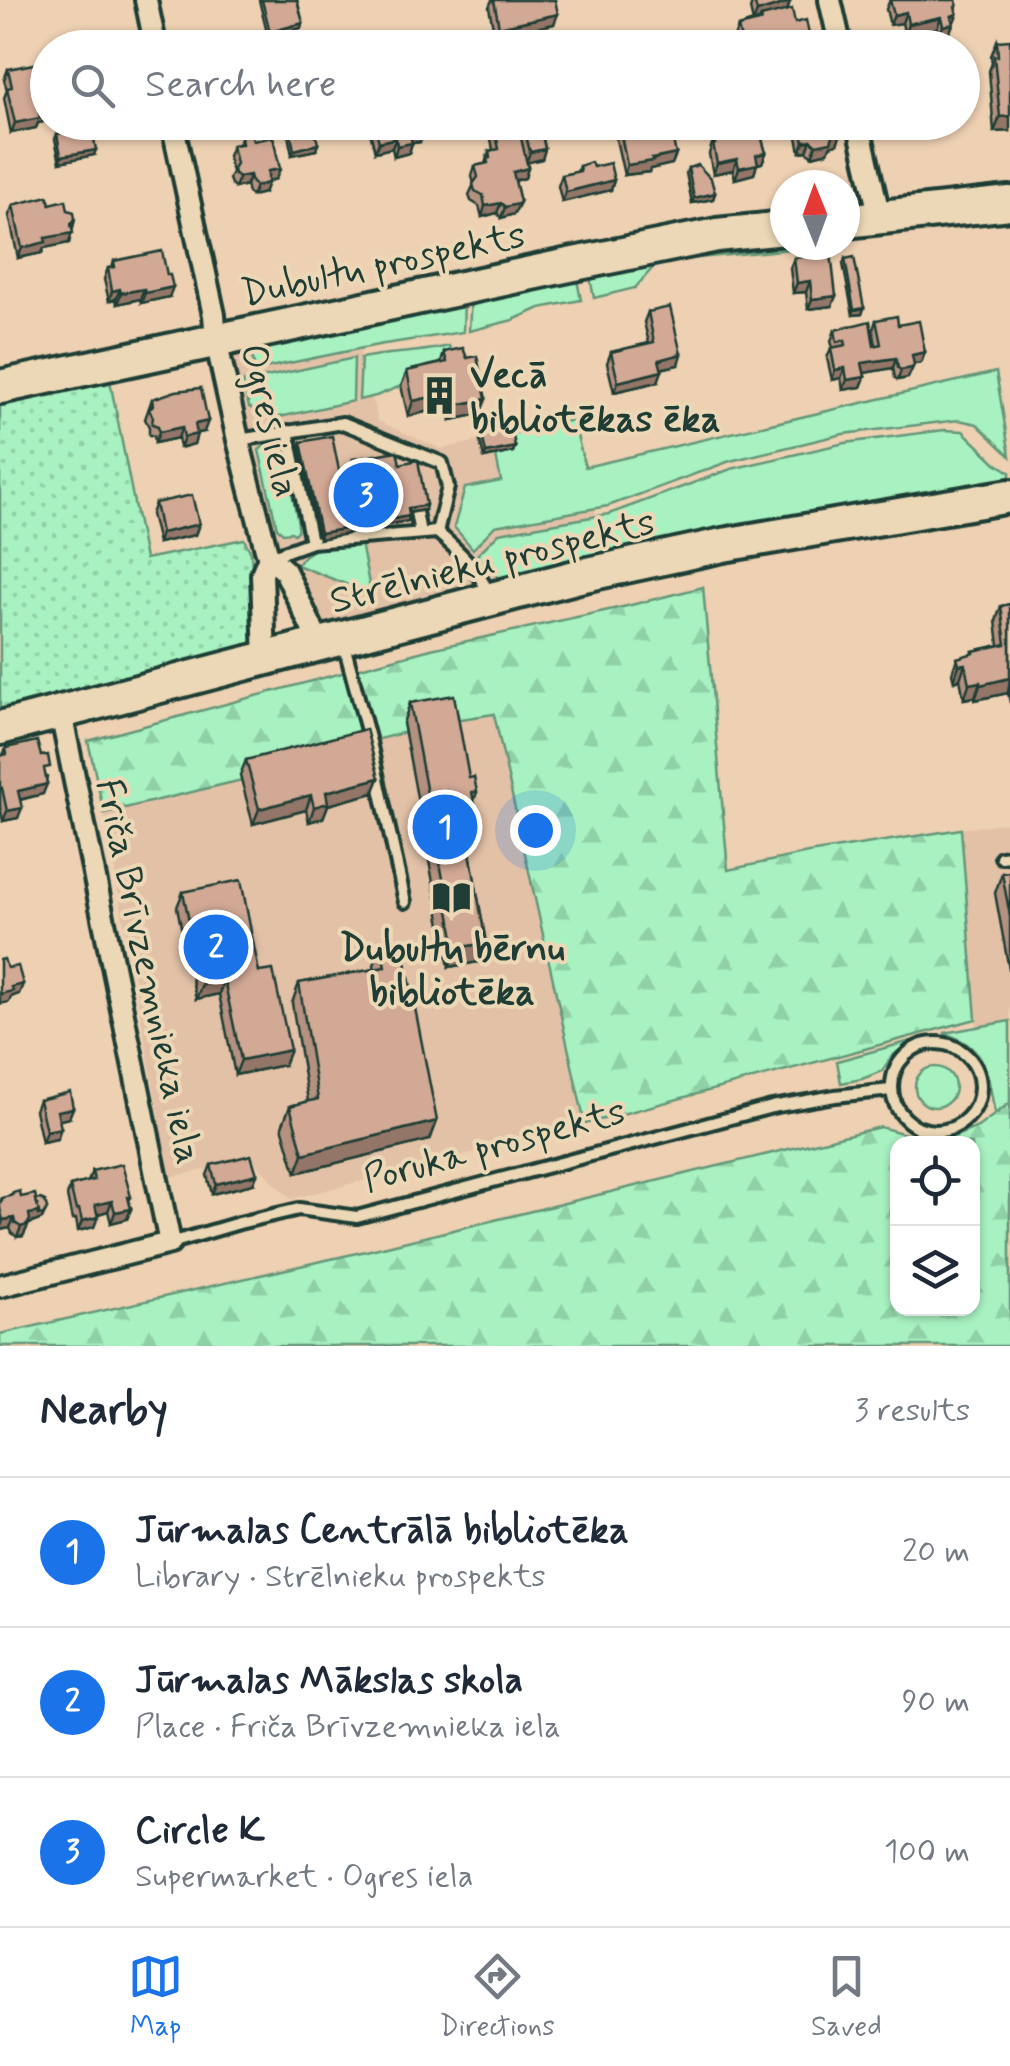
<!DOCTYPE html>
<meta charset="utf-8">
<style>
:root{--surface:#fff;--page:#f2f2f3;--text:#1f2937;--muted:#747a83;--line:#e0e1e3;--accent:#1a73e8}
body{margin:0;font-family:Mynerve,sans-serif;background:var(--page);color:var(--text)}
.controls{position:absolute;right:30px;bottom:30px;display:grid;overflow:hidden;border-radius:20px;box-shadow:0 2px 8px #0004}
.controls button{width:90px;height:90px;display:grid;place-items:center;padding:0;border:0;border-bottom:2px solid var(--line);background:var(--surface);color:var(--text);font:50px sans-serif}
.compass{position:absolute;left:770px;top:170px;width:90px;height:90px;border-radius:50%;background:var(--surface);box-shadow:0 2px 8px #0004;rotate:359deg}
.you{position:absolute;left:535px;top:830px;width:35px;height:35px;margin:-25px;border:8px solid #fff;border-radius:50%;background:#1a73e8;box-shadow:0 0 0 15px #1a73e833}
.badge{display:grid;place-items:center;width:65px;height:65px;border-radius:50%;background:var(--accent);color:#fff;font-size:32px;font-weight:700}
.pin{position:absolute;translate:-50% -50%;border:5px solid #fff;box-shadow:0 2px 10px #0006}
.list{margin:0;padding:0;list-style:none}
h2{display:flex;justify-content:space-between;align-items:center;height:130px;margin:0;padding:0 40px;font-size:42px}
h2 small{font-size:32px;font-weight:400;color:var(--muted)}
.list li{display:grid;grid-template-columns:65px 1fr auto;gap:30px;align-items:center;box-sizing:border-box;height:150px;padding:0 40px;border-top:2px solid var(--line)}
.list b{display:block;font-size:38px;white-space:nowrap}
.list p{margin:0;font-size:32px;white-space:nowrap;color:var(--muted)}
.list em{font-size:32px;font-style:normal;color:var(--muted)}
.icon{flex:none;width:55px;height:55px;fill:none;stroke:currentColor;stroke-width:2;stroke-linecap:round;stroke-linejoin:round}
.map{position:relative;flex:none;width:1010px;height:1346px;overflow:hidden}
.search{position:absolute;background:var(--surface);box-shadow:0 2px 8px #0004;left:30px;right:30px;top:30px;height:110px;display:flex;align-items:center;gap:25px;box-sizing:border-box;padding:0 35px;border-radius:55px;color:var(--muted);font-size:38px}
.sheet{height:580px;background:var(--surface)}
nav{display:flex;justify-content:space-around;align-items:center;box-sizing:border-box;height:140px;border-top:2px solid var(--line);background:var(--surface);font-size:28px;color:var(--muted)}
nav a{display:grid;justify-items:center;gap:5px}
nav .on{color:var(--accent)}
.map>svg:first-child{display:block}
</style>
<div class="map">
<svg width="1010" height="1346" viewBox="0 0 1010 1346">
<defs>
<pattern id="forest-firs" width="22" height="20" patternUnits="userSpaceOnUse" patternTransform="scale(2.5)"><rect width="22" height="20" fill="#a8f1c0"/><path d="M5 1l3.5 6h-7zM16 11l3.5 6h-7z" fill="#90d0a6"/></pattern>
<pattern id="park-dots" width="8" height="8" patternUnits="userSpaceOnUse" patternTransform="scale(2.5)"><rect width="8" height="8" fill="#a8f1c0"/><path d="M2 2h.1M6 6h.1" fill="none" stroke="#90d0a6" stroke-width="1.8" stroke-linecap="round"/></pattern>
</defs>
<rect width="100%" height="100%" fill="#eed0b2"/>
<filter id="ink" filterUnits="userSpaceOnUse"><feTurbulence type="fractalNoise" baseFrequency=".01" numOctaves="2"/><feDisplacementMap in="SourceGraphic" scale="20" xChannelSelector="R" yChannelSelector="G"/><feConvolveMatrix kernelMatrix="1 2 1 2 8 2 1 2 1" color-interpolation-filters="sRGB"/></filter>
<g filter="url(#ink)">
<g fill="#e2c1a7">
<path d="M356 323 361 358 378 421 441 449 573 420 606 556 325 628 315 621 273 529 230 349Z"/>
<path d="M494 714 585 1124 291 1199 252 1160 170 1177 104 813 241 781 240 775 449 721Z"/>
<path d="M1010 822V1197L976 1019 961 829Z"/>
</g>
<g fill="#a8f1c0" stroke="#64977a" stroke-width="2.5">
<path d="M785 241V245H832L658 262 635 288 594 298 589 272 654 258Z"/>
<path d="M576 275 581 300 540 308 513 320 469 331 471 298Z"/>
<path d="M464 299 463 332 378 345 255 370 250 345Z"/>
<path d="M449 346 455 364 441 377 401 386 376 396 359 400 361 358C390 352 421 353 449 346Z"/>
<path d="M354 358 353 401 275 418 264 416 249 407 243 382Z"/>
<path d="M996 372 1010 456 977 424 959 420 843 434 730 461 608 506 495 526 473 549 454 527 465 488 501 481 496 456 510 434 573 420 585 467Z"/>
<path d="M944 430 963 431 996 463 1010 472V483L503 582 477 555 499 533 609 514 731 469 845 443Z"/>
<path d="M267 444 275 445 284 452 298 523 297 531 294 534 291 532 283 533 277 528 259 450Z"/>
<path d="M361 543 371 594 297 565C307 544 339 545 361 543Z"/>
<path d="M1010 1021V1103L995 1114C987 1073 989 1048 944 1033Z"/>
<path d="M911 1041 892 1056 882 1071 862 1079 841 1083 837 1061Z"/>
<circle cx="935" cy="1087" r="20"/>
</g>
<g fill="url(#forest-firs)" stroke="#64977a" stroke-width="2.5" fill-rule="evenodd">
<path d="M703 587 728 870 808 853 961 829 976 1019 585 1124 494 714 448 721 241 775 242 780 104 813 88 741 431 649 627 606Z"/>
<path d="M1010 1103V1346H0V1334L366 1251 880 1127 939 1143 978 1127ZM898 1144H972V1308H898Z"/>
</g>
<path fill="url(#park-dots)" stroke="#64977a" stroke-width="2.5" d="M109 376 145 559 244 539 251 553 256 638 245 654 0 715V400Z"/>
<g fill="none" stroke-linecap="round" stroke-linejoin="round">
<defs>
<g id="lane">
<path d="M288 431 311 542"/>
<path d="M239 440 343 423 442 463 448 487 437 532"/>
<path d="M416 512 420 533"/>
<path d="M270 557 311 542 437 532C459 551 477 568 490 595"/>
<path d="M344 645 370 742 405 902"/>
<path d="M1001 857 1010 856"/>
<circle cx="936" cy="1087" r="44"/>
<path d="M171 1243 239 1223 299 1209 357 1217 772 1107 835 1096 891 1090"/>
</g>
<g id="street">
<path d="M146 0 156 48"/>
<path d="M830 0 841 48"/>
<path d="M172 122 214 315 216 340 238 440 266 549 269 557 285 571 320 645"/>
<path d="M858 122 880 218"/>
<path d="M265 660 262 574 269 557"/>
<path d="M0 1286 170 1243 61 713"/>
</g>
<g id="primary">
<path d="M845 221 1010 203"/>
<path d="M0 387 569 265 717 235 785 228"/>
<path d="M0 728 579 576 723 545 1010 496"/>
</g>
</defs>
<use href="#lane" stroke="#1f3d34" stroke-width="18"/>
<use href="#street" stroke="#1f3d34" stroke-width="28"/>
<use href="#primary" stroke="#1f3d34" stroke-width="40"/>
<use href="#lane" stroke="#ecd8b6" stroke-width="10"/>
<use href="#street" stroke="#ecd8b6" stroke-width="20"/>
<use href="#primary" stroke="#ecd8b6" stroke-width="32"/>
</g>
<g fill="#b59180" stroke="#1f3d34" stroke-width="2.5">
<path d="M259 0H297L303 23 301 28 268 37Z"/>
<path d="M492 0H555L554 24 495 37 489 7Z"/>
<path d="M753 0 787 11 795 23 810 39 807 48H737L734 37 738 27 759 20 753 22 750 9Z"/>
<path d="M890 0H956L957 14 949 34 939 36 937 28 905 35 902 23 890 25 886 9Z"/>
<path d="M997 41 1010 131 994 132 989 71 992 63 991 56Z"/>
<path d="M8 69 48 95V121L38 123 36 128 11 133 4 98 7 90 4 80Z"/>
<path d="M371 122H421L423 131 420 142 412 143 409 153 394 157 392 148 375 152 369 128Z"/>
<path d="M516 122H554V124L550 135 543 138 545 149 542 159 527 162 528 168 525 178 515 181 520 202 514 214 501 218 497 213 482 217 479 206 471 201 469 195 474 184 472 176 475 166 485 164 489 151 493 150 491 139 495 129 517 125Z"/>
<path d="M733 122H761L759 129 766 153 762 163 757 164 754 174 735 179 733 170 713 174 709 154 714 137 731 134 730 130Z"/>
<path d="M794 122H839L837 144 830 146 828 152 812 156 807 151 800 152Z"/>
<path d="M289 125 316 150 292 155 287 130Z"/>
<path d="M619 125 676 154 672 164 650 169 649 172 624 175 615 135Z"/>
<path d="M57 134 94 155 60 162 55 139Z"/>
<path d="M241 137 253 141 276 179 268 181 264 193 252 196 248 193 246 185 235 188 231 184 229 179 232 172 228 156 232 145 238 144Z"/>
<path d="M579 166 593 167 614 180 611 190 562 202 558 186 562 175 577 172Z"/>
<path d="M688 168 715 193 713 199 692 203 686 173Z"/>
<path d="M50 204 68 210 75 219 69 243 44 248 42 253 18 258 9 215 13 205Z"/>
<path d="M794 258 832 306 808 309 806 292 793 293 790 268Z"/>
<path d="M845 259 864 308 862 314 853 315 843 264Z"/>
<path d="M114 261 169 297 141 303 140 299 117 304 116 299 109 301 104 279 108 268H112Z"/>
<path d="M648 312 678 365 661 369 658 382 614 392 607 363 611 352 649 343 644 322Z"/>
<path d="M876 320 898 325 925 352 921 363 914 364 908 378 898 380 895 378 893 368 864 373 865 377 861 387 843 390 841 378 832 380 827 358 831 348H833L831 341 835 330 876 345 873 330Z"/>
<path d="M444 352 486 399 480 414 451 420 448 407 408 416 401 386 407 371 441 363Z"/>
<path d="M152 399 204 432 197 433 194 444 180 448 178 438 155 443 154 436 149 435V427L145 419Z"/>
<path d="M482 435 515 447 513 452 484 458 480 441Z"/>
<path d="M301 442 341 480 354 479 351 464 353 459 400 464 425 510 409 513 408 521 363 529 361 518 348 521 347 534 319 539 300 447Z"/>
<path d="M155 503 199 524 195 535 158 543 151 514Z"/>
<path d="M1010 604V703L1008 693 975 700V697L964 699 960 679 954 681 952 673 957 658 972 654 973 651 999 645 996 621 1001 606Z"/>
<path d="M410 703 469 778 477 792 474 801 478 822 471 841 468 842 486 943 479 962 449 967 403 723Z"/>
<path d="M6 748 47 777 43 794 20 800 18 818 3 821 0 807V756L3 755Z"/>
<path d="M246 760 379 778 373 793 328 805 323 818 309 822 306 810 253 824 240 775Z"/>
<path d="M1010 872V975L995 893 1002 873Z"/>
<path d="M183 892 259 972 284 1065 235 1075 219 994 196 999 177 907Z"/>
<path d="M381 945 437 1121 430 1140 296 1173 282 1126 290 1106 308 1101 292 1003 299 983 375 969 374 965Z"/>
<path d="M39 1100 69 1118 59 1120 57 1139 42 1142 35 1110Z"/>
<path d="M211 1165 253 1184 212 1194 207 1175Z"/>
<path d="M92 1171 131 1197 129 1201 131 1209 127 1219 111 1223 108 1211 98 1214 94 1227 78 1231 76 1219 72 1220 67 1196 70 1186 88 1182Z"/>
<path d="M13 1193 21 1197 36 1200 47 1209 42 1219 29 1224 23 1236 17 1237 12 1233 10 1228 0 1230V1202L2 1198 11 1196Z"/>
</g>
<g fill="#937668" stroke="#1f3d34" stroke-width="2.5">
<path d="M790 2 786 13 761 17 759 20 753 22 757 12Z"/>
<path d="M957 6 954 15 957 14 949 34 939 36 943 26 955 7Z"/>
<path d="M906 12 902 23 890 25 894 15Z"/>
<path d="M558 14 554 24 495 37 499 27Z"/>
<path d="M941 17 937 28 905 35 908 24Z"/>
<path d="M303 23 301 28 268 37 270 32Z"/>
<path d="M810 39 807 48H786L799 41Z"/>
<path d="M48 111V121L38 123 36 128 11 133 15 123 39 113Z"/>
<path d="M1010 116V131L994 132 1000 117Z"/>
<path d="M923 122H947L944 131 920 132Z"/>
<path d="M554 124 550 135 537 140 541 130Z"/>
<path d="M423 131 420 142 412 143 409 153 394 157 397 146 410 134Z"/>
<path d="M841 134 837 144 830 146 828 152 812 156 816 145 833 136Z"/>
<path d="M396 138 392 148 375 152 379 142Z"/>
<path d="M811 140 807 151 800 152 804 142Z"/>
<path d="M318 144 316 150 292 155 294 150Z"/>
<path d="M545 149 542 159 526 163 530 152Z"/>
<path d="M96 150 94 155 60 162 61 156Z"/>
<path d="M766 153 762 163 757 164 754 174 735 179 739 168 756 155Z"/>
<path d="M676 154 672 164 650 169 649 172 624 175 627 165Z"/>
<path d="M737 159 733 170 713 174 717 163Z"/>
<path d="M528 168 525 178 509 182 513 172Z"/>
<path d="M280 169 276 179 265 182 268 171Z"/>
<path d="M250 175 246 185 235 188 239 177Z"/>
<path d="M614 180 611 190 562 202 566 192Z"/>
<path d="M268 183 264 193 252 196 256 186Z"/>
<path d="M715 193 713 199 692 203 694 198Z"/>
<path d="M520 202 514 214 501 218 505 207Z"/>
<path d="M501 203 497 213 482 217 485 206Z"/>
<path d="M75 219 69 243 44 248 42 253 18 258 22 248 45 238 71 224Z"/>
<path d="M810 281 806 292 793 293 797 283Z"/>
<path d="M173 287 169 297 141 303 145 293Z"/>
<path d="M120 289 116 299 109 301 112 291Z"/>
<path d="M144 289 140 299 117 304 121 293Z"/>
<path d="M836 296 832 306 808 309 812 299Z"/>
<path d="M864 308 862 314 853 315 854 310Z"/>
<path d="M925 352 921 363 909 365 912 355Z"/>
<path d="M681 354 678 365 655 370 659 360Z"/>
<path d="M896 358 893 368 859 374 862 363Z"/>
<path d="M914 365 908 378 898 380 901 370Z"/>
<path d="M845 368 841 378 832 380 835 370Z"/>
<path d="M662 371 658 382 614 392 618 382Z"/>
<path d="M865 377 861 387 843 390 847 380Z"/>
<path d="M453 392 448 407 408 416 413 401Z"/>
<path d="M486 399 480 414 451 420 456 405Z"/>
<path d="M208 421 204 432 192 434 195 424Z"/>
<path d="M182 427 178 438 155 443 159 432Z"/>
<path d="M197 434 194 444 180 448 184 437Z"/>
<path d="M515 447 513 452 484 458 486 453Z"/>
<path d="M426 505 425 510 406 513 408 508Z"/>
<path d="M363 513 361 518 345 521 347 516Z"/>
<path d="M409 516 408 521 363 529 365 524Z"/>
<path d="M199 524 195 535 158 543 161 533Z"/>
<path d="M349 528 347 534 319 539 320 533Z"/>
<path d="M965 664 960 679 954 681 959 665Z"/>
<path d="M1010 678 1008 693 975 700 980 685Z"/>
<path d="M980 682 975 697 964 699 969 684Z"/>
<path d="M379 778 373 793 328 805 323 818 309 822 314 807 326 792Z"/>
<path d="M47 784 43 794 14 801 18 791Z"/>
<path d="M311 795 306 810 253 824 259 809Z"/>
<path d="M22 808 18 818 3 821 7 811Z"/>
<path d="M478 822 471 841 457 844 465 824Z"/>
<path d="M486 943 479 962 449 967 456 948Z"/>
<path d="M224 979 219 994 196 999 202 984Z"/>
<path d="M23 984 19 994 11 997 9 1002 0 1004V994L11 987Z"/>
<path d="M290 1050 284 1065 235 1075 241 1060Z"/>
<path d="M73 1108 69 1118 53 1122 57 1111Z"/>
<path d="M437 1121 430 1140 296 1173 303 1154Z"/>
<path d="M61 1128 57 1139 42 1142 46 1131Z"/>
<path d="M257 1174 253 1184 212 1194 216 1184Z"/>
<path d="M112 1201 108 1211 92 1216 95 1205Z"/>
<path d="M131 1209 127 1219 111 1223 115 1212Z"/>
<path d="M39 1212 44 1214 42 1219 29 1224 23 1236 17 1237 21 1227 29 1214Z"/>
<path d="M98 1217 94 1227 78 1231 82 1221Z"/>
<path d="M14 1218 10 1228 0 1230 3 1220Z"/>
</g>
<g fill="#d2a995" stroke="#1f3d34" stroke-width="2.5">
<path d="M262 0H297L303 23 270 32Z"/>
<path d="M494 0H555L558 14 499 27Z"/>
<path d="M754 0H789L790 2 757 12Z"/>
<path d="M890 0H956L957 6 955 7 957 14 951 16 953 24 943 26 941 17 908 24 906 12 894 15Z"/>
<path d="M792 9 795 23 806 20 810 39 799 41 800 44 786 48H770L769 44 755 48H743L738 27 762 21 761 17Z"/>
<path d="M468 37 470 48 417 47Z"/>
<path d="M1010 40V116L1000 117 994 56H998L997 41Z"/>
<path d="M39 63 48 95V111L39 113 40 118 15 123 7 88 12 87 8 69Z"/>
<path d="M298 122H313L318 144 294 150 289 125Z"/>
<path d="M374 122H421L423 131 410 134 412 143 397 146 396 138 379 142Z"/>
<path d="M523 122H554V124L541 130 545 149 530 152Z"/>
<path d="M629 122H669L676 154 652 159 653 161 627 165 619 125Z"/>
<path d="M735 122H757L766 153 756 155 758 164 739 168 737 159 717 163 713 144H715L714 137 731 133 733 140 738 138Z"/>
<path d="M800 122H839L841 134 833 136 831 142 816 145 811 140 804 142Z"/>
<path d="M518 125 528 168 513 172 520 202 518 204 505 207 501 203 485 206 483 195 475 191 473 184 478 177 475 166 488 163 487 159 490 158 489 151 499 149 495 129Z"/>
<path d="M92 127 96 150 61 156 57 134Z"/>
<path d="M251 131 253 141 273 137 280 169 268 171V183L256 186 252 183 250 175 239 177 234 174 233 169 236 164 232 145 242 144 241 137 244 133Z"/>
<path d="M591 162 593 167 610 163 614 180 566 192 562 175 580 171 579 166Z"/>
<path d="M698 165 711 179 715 193 694 198 688 168Z"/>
<path d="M48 196 50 204 66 200 68 210 74 212 75 219 71 224 73 233 45 238 46 242 22 248 13 205Z"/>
<path d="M162 251 167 275H170L173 287 145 293 144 289 121 293 120 289 112 291 108 268 115 267 114 261Z"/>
<path d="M831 253 836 296 812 299 810 281 797 283 794 258Z"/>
<path d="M854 257 864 308 854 310 845 259Z"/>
<path d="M670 307 681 354 659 360 662 371 618 382 611 352 654 342 648 312Z"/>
<path d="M897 316 898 325 919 321 925 352 912 355 914 365 912 368 901 370 898 368 896 358 862 363 865 377 847 380 845 368 835 370 831 348 846 345 845 340 837 342 835 330 870 321 874 346 881 344 876 320Z"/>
<path d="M463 348 467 358 477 356 486 399 456 405 453 392 413 401 407 371 447 362 444 352Z"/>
<path d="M201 388 208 421 195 424 197 434 184 437 182 427 159 432 158 426 152 424 153 417 149 409 153 405 152 399 176 391Z"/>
<path d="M512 429 515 447 486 453 482 435Z"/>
<path d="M332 436 341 480 357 479 353 459 397 451 400 464 418 460 426 505 408 508 409 516 365 524 363 513 347 516 349 528 320 533 301 442Z"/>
<path d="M192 495 199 524 161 533 155 503Z"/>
<path d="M1010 604V678L980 685V682L969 684 965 664 959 665 957 658 974 653 973 651 1006 644 1001 606Z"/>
<path d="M454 695 469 778 474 777 477 792H472L478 822 465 824 486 943 456 948 410 703Z"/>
<path d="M366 729 379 778 326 792 328 803 314 807 311 795 259 809 246 760Z"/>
<path d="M37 741 41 756 48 755 50 767 44 768 47 784 18 791 22 808 7 811 2 788 0 789V756L7 754 6 748Z"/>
<path d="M1010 872V916L1002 873Z"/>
<path d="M241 880 259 972 273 970 290 1050 241 1060 224 979 202 984 183 892Z"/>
<path d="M402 941 437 1121 303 1154 290 1106 318 1099 299 983 385 967 381 945Z"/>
<path d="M4 959 7 968 18 966 23 984 11 987 13 991 0 994V960Z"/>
<path d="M70 1092 73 1108 57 1111 61 1128 46 1131 39 1100Z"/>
<path d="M251 1155 257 1174 216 1184 211 1165Z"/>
<path d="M122 1164 131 1197H128L131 1209 115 1212 112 1201 95 1205 98 1217 82 1221 79 1209 76 1210 70 1186 94 1180 92 1171Z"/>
<path d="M20 1191 21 1197 35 1194 39 1212 29 1214 30 1220 27 1225 21 1227 15 1223 14 1218 3 1220 0 1208V1202L2 1201V1198L13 1195V1193Z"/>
<path d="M40 1199 45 1201 47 1209 44 1214 38 1215 39 1212 36 1200Z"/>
</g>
</g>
<defs>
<symbol id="building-bare" viewBox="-9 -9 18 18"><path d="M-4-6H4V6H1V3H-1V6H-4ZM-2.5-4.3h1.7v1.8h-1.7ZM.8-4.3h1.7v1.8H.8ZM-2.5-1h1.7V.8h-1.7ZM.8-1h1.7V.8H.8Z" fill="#1f3d34" stroke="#ecd8b6" stroke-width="2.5" paint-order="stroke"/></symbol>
<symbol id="library-bare" viewBox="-9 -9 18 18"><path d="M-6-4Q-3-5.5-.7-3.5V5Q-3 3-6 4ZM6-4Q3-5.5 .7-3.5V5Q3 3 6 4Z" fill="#1f3d34" stroke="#ecd8b6" stroke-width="2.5" paint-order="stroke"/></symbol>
</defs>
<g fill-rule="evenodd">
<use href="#building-bare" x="412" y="368" width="55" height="55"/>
<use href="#library-bare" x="424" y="870" width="55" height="55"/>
</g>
<g text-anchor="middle" stroke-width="8" stroke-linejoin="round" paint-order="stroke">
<g font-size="38" fill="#1f3d34" stroke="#ecd8b6">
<text transform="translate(383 263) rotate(-12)" y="13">Dubultu prospekts</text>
<text transform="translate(271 420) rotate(77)" y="13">Ogres iela</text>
<text transform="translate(492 560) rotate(-14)" y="13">Strēlnieku prospekts</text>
<text transform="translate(150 971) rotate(78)" y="13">Friča Brīvzemnieka iela</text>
<text transform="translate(494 1144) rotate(-15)" y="13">Poruka prospekts</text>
</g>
<g font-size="38" font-weight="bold" fill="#1f3d34" stroke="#ecd8b6" text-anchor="start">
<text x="470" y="387">Vecā<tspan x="470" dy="44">bibliotēkas ēka</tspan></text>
<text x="452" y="960" text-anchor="middle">Dubultu bērnu<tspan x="452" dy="44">bibliotēka</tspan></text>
</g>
</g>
</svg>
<div class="controls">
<button><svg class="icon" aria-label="locate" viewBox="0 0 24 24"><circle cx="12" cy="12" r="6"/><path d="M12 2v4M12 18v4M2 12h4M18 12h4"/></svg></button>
<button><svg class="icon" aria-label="layers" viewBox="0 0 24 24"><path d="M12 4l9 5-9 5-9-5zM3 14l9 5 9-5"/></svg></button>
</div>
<svg class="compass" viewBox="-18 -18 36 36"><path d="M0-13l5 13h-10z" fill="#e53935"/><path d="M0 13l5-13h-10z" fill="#747a83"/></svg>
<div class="you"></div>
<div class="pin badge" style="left:445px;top:827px">1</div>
<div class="pin badge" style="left:216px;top:947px">2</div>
<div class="pin badge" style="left:366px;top:495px">3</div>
<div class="search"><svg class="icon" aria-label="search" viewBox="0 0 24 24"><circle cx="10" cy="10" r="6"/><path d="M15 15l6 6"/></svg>Search here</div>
</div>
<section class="sheet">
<h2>Nearby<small>3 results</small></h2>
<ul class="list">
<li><span class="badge">1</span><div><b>Jūrmalas Centrālā bibliotēka</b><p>Library · Strēlnieku prospekts</p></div><em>20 m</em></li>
<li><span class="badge">2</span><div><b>Jūrmalas Mākslas skola</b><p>Place · Friča Brīvzemnieka iela</p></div><em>90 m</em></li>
<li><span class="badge">3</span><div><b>Circle K</b><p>Supermarket · Ogres iela</p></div><em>100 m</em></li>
</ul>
</section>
<nav>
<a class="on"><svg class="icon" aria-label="map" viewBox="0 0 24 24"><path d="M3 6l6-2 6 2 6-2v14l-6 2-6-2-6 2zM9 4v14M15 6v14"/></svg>Map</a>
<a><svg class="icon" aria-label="directions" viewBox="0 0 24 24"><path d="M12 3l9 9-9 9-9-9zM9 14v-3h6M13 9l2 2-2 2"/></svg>Directions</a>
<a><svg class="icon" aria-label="saved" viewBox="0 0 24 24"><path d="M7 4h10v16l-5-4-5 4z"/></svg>Saved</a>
</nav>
